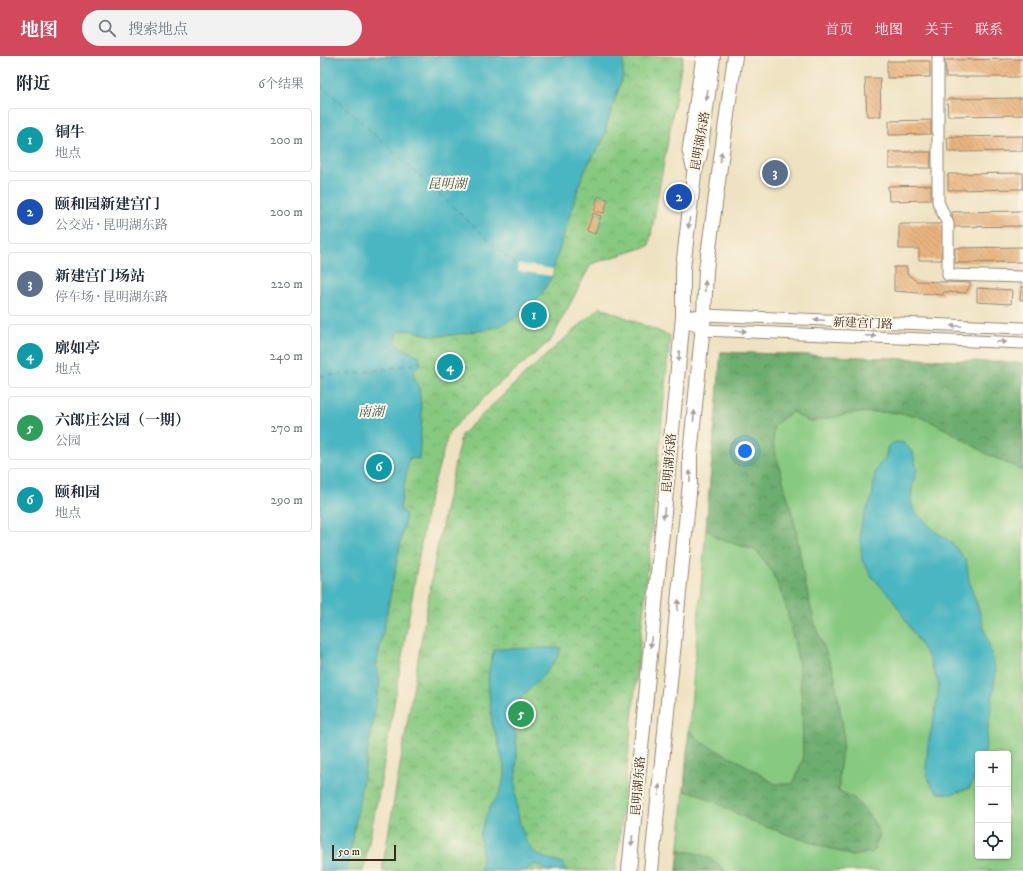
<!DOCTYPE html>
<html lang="zh">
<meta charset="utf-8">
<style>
:root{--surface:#fff;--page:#f2f2f3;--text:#1f2937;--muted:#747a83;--line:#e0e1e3;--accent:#d1495b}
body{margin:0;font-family:"IM FELL DW Pica","Noto Serif SC",serif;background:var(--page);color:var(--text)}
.controls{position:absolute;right:12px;bottom:12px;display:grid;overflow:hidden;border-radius:4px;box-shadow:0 1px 3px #0004}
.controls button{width:36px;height:36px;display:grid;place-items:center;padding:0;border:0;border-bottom:1px solid var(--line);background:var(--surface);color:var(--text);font:20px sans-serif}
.scale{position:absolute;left:12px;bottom:10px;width:64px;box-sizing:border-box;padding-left:4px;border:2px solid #3b2a1e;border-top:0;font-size:11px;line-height:14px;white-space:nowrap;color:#3b2a1e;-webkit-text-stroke:3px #fcf5e5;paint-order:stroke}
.you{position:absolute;left:425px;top:395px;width:14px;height:14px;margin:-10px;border:3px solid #fff;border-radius:50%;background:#1a73e8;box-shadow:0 0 0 6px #1a73e833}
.badge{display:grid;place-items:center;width:26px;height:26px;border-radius:50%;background:var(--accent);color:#fff;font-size:13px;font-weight:700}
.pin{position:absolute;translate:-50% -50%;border:2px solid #fff;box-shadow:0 1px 4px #0006}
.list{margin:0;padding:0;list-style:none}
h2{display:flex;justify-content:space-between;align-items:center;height:52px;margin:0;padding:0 16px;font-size:17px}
h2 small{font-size:13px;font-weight:400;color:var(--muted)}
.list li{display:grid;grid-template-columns:26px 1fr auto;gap:12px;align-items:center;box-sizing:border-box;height:64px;margin:0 8px 8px;padding:0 8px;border:1px solid var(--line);border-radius:4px}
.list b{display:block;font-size:15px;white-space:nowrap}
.list p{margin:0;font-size:13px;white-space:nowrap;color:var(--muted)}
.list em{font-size:13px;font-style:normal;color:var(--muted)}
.icon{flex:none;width:22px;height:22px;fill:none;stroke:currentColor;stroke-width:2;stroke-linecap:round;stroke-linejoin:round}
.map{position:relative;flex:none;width:703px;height:815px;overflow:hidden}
header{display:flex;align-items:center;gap:24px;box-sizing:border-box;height:56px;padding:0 20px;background:var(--accent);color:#fff}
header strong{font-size:19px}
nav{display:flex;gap:22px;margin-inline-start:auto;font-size:14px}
.search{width:280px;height:36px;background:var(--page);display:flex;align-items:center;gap:10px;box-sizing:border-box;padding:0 14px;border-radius:22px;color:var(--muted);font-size:15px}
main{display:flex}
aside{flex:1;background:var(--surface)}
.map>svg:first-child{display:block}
</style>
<header>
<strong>地图</strong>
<div class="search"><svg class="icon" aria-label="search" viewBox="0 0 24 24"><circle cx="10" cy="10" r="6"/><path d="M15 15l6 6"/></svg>搜索地点</div>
<nav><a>首页</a><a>地图</a><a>关于</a><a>联系</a></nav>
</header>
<main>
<aside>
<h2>附近<small>6个结果</small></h2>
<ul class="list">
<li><span class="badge" style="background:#0f9aa8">1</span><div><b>铜牛</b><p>地点</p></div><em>200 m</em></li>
<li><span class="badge" style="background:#1a4fb4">2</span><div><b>颐和园新建宫门</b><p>公交站 · 昆明湖东路</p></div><em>200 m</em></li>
<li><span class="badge" style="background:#5c6f8a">3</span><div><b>新建宫门场站</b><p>停车场 · 昆明湖东路</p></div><em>220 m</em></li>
<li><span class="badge" style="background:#0f9aa8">4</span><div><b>廓如亭</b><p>地点</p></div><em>240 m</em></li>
<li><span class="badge" style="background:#2e9e5b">5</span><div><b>六郎庄公园（一期）</b><p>公园</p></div><em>270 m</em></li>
<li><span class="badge" style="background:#0f9aa8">6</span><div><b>颐和园</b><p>地点</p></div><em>290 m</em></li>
</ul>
</aside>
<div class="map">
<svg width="703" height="815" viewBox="0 0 703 815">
<defs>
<pattern id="forest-crowns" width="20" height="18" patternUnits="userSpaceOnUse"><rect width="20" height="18" fill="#6dad6f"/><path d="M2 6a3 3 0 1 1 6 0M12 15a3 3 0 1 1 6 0" fill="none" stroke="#5b8d5b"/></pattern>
<pattern id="park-crowns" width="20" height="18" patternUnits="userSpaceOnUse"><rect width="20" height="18" fill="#87c981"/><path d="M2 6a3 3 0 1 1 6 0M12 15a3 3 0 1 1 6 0" fill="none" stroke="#70a369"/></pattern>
<pattern id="building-back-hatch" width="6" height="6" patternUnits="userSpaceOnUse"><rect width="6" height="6" fill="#e9b47f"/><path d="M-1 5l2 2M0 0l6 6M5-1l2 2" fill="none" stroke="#be9367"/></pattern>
</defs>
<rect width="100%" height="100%" fill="#fcf5e5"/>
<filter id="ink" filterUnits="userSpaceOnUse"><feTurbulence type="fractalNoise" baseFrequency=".025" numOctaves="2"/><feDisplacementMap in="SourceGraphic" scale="8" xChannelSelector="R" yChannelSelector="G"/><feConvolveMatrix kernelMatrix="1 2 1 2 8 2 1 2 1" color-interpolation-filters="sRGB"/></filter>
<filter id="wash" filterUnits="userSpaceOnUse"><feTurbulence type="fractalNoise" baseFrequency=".012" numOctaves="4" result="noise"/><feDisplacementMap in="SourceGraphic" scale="16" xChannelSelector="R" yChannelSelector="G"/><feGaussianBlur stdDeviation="0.9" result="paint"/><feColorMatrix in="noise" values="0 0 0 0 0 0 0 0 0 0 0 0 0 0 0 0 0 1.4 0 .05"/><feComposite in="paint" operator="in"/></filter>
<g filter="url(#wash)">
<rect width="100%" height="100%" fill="#efe2c2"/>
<path fill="#87c981" stroke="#617a50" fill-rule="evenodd" d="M401 296 703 307V815H357ZM658 698H688V800H658Z"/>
<g fill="url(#forest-crowns)" stroke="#546c46">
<path d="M401 296 703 307V415L667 398 631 376 602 361 569 356 534 357 490 366 472 356 454 369 453 387 475 469 484 522 495 569 514 617 524 678 519 719V735L534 742 552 763 560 779 553 796 532 800 437 768 379 738 364 735 369 673 381 686 424 708 455 728H473L483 703 482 650 479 609 466 550 453 517 437 495 396 482 386 472Z"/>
<path d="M359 794C379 797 391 800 406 815H357Z"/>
</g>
<g fill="url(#park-crowns)" stroke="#617a50">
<path d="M0 0H363L329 190 271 208 231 284 175 331 129 376 108 447 60 731 43 815H0Z"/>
<path d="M280 251 350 280 329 502 296 815H62L116 498 141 379 204 319Z"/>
</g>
<g fill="#48b6c1" stroke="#427070">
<path d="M0 0H303V20L289 61 283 84 268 108 260 126 233 213 232 220 222 237 213 251 198 260 179 270 163 274 134 279 113 280 89 274 78 275 74 284 81 292 99 300 101 310 96 313 93 316 94 321 99 330 102 361 99 403 89 402 80 453 86 459 56 611 60 625 27 815H0Z"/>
<path d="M576 386 584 387 593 397 597 413 592 431 591 443 593 454 615 475 632 487 646 504 650 529 659 554 676 614 665 695 664 698H658V713L650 732 632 738 619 737 611 730 606 713 608 688 615 657 619 629 609 602 572 542 552 521 542 504 540 477 543 461 552 442 555 417 559 409 565 403 568 390Z"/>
<path d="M241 592C237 608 213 629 201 642 200 650 195 651 194 659 193 673 198 687 197 702 197 706 196 710 196 714 194 738 197 778 214 796 220 802 235 804 243 807L246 815H226C219 806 213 807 206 815H182C178 813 167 815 161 815L162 797 160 779 165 763 171 749 178 740 185 722V712L181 699 177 681 172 668 170 648 168 624 169 613 174 593Z"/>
</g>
<path fill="#efe2c2" d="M199 208 233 213 232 220 198 215Z"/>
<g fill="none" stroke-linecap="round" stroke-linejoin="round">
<g stroke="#405b57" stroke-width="1" stroke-dasharray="5 4" stroke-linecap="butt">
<path d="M0 11 11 0"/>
<path d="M0 28 198 211"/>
<path d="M0 320 40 317 101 307"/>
</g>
</g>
<g id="blocks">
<g fill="url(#building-back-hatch)">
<path d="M703 3V21H626L625 4Z"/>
<path d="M567 5H610V21L567 22Z"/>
<path d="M545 22H560L561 60H547Z"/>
<path d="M703 42V59L628 60 627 43Z"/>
<path d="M611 64V78L569 79V65Z"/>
<path d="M703 80V95L628 96 627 81Z"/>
<rect x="569" y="96" width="42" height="16"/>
<path d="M703 117V133L628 134V118Z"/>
<path d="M611 129V144L569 145 568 130Z"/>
<path d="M278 140 288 143 284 157 274 155Z"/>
<path d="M703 155V170L633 171 632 156Z"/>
<path d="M273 157 281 160 275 178 267 175Z"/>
<path d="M579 168H622V204H599V193H579Z"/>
<path d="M703 191V206L635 207V192Z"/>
<path d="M574 211H587V218L596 225 651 227 646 237 624 236 623 239 574 235Z"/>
<path d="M701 230H703V244H700Z"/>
<path d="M657 232 692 234 691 248 657 246Z"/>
<circle cx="130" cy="311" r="10"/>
</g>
</g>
</g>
<g filter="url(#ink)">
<use href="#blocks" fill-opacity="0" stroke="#958670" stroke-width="1"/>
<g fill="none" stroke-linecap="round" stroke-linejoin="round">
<defs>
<g id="minor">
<path d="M618 0V146L628 168V219L703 221"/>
<path d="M374 118 368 95 382 0"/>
<path d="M363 261 382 274 703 287"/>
<path d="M363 261 384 259 703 272"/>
</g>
<g id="major">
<path d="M309 815 363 261V212L374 118 380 98 393 0"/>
<path d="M331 815 370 427V399L384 259 386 214 415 0"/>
</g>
</defs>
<use href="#minor" stroke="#958670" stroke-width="13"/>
<use href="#major" stroke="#958670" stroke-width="16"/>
<use href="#minor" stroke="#fff" stroke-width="11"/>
<use href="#major" stroke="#fff" stroke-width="14"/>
</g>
<defs><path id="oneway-solid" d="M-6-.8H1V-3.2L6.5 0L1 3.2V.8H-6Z"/></defs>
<g fill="#a79f9a">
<use href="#oneway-solid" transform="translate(387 39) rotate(98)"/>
<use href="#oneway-solid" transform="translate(401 101) rotate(-82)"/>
<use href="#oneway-solid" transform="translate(369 167) rotate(97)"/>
<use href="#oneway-solid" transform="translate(385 230) rotate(-87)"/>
<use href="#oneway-solid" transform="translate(499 264) rotate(-178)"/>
<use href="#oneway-solid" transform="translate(636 270) rotate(-178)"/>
<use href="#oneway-solid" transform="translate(421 275) rotate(2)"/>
<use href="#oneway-solid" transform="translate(551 280) rotate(2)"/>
<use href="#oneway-solid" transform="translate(681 286) rotate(2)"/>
<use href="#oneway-solid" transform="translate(359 300) rotate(95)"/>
<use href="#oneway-solid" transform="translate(374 360) rotate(-84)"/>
<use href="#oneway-solid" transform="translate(370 420) rotate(-90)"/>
<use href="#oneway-solid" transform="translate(344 457) rotate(95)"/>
<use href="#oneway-solid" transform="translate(358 549) rotate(-84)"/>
<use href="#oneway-solid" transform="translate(331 586) rotate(95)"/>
<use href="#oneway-solid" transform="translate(339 734) rotate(-84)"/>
<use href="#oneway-solid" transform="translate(312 785) rotate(95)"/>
</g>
</g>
<g text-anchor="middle" stroke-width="4" stroke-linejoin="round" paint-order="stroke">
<g font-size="12" fill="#3b2a1e" stroke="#fcf5e5">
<text transform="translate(380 85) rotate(-80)" y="4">昆明湖东路</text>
<text transform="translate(543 267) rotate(2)" y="4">新建宫门路</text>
<text transform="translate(349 407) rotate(-85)" y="4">昆明湖东路</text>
<text transform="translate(318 730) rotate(-85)" y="4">昆明湖东路</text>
</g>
<g font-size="13" font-style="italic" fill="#405b57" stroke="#fcf5e5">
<text x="127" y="132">昆明湖</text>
<text x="51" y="360">南湖</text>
</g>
</g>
</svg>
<div class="controls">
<button>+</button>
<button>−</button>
<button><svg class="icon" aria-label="locate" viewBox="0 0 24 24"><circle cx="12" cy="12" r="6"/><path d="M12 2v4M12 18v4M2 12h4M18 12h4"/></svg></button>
</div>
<div class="scale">50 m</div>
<div class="you"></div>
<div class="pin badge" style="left:214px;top:259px;background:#0f9aa8">1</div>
<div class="pin badge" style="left:359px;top:141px;background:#1a4fb4">2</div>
<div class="pin badge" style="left:455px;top:117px;background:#5c6f8a">3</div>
<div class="pin badge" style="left:130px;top:311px;background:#0f9aa8">4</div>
<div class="pin badge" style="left:201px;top:658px;background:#2e9e5b">5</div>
<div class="pin badge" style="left:59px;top:411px;background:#0f9aa8">6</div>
</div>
</main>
